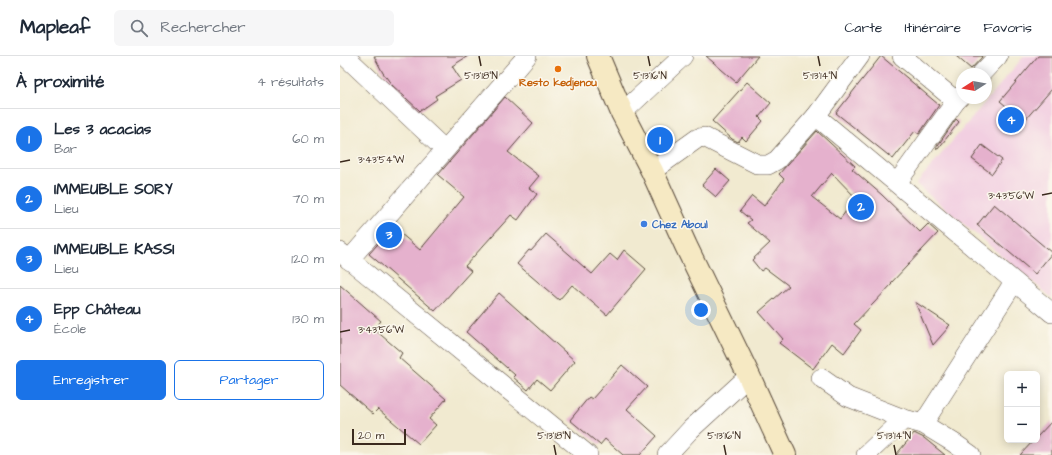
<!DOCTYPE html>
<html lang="fr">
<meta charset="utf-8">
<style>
:root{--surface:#fff;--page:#f6f6f7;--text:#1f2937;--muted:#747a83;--line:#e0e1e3;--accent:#1a73e8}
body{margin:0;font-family:"Architects Daughter",sans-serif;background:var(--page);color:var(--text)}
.controls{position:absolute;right:12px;bottom:12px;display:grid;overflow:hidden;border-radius:6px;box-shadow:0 2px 10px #0003}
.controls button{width:36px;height:36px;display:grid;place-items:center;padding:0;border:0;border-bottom:1px solid var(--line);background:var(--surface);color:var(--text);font:20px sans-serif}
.compass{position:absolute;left:616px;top:12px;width:36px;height:36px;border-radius:50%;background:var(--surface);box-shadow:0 2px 10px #0003;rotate:259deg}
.scale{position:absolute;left:12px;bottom:10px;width:54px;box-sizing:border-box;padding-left:4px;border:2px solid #3b2a1e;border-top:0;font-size:11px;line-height:14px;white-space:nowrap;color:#3b2a1e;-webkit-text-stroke:3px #fbf7ec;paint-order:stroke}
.you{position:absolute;left:361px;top:254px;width:14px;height:14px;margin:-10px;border:3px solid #fff;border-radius:50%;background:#1a73e8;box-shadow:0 0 0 6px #1a73e833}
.badge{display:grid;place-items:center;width:26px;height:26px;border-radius:50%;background:var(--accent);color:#fff;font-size:13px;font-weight:700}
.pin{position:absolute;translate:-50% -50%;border:2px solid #fff;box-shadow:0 1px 4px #0006}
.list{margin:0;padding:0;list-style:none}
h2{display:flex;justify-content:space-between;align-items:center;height:52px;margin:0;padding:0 16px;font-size:17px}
h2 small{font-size:13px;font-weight:400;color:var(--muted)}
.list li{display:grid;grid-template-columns:26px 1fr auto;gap:12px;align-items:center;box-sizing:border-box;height:60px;padding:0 16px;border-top:1px solid var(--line)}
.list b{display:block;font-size:15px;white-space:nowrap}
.list p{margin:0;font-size:13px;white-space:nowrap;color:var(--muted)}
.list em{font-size:13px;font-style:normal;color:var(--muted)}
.actions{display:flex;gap:8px;padding:12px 16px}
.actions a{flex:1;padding:9px 0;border:1px solid var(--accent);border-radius:6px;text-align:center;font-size:14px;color:var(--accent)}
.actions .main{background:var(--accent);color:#fff}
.icon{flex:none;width:22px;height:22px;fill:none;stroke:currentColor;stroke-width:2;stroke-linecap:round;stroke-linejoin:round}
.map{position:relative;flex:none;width:712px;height:399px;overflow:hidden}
header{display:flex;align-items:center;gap:24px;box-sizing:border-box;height:56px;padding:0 20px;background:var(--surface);border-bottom:1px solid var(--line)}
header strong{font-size:19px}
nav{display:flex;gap:22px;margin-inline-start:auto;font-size:14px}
.search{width:280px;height:36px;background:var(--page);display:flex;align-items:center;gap:10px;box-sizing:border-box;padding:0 14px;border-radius:6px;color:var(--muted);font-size:15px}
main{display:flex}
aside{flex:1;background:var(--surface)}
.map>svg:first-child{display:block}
</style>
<header>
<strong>Mapleaf</strong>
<div class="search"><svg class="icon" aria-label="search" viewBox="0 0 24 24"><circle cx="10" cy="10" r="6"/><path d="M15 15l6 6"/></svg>Rechercher</div>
<nav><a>Carte</a><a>Itinéraire</a><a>Favoris</a></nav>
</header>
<main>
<aside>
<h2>À proximité<small>4 résultats</small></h2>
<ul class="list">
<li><span class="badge">1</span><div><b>Les 3 acacias</b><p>Bar</p></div><em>60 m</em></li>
<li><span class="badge">2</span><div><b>IMMEUBLE SORY</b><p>Lieu</p></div><em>70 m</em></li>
<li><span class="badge">3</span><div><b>IMMEUBLE KASSI</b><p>Lieu</p></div><em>120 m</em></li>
<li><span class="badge">4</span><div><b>Epp Château</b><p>École</p></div><em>130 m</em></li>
</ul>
<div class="actions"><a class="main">Enregistrer</a><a>Partager</a></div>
</aside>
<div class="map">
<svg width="712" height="399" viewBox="0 0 712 399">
<rect width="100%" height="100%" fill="#fbf7ec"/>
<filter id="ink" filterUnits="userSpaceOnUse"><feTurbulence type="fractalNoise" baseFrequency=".025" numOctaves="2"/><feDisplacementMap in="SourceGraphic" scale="8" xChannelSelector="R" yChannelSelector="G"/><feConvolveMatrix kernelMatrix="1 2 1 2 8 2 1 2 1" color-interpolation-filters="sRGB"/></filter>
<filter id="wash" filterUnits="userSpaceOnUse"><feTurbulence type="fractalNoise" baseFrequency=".012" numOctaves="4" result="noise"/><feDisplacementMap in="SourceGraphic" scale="16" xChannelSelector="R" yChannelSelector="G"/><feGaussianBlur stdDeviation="0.9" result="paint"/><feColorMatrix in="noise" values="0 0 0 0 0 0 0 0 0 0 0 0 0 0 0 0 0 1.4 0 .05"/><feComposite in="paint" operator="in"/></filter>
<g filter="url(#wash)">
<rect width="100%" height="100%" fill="#f1ead0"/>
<path fill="#f2cfe1" d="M684 0H712V242L576 128Z"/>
<g id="blocks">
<g fill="#e5b1cd" fill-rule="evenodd">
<path d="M34 0H128L112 10 121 24 95 40 97 43 80 55 52 29 43 17Z"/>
<path d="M366 0H418L396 26Z"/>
<path d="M541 0 599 49 579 78 575 75 553 103 496 57Z"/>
<path d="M616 0H643L631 13Z"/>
<path d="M698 0H712V33L684 65 660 45Z"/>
<path d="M407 26 431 47 419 61 423 65 406 85 402 81 398 86 392 83 372 65Z"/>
<path d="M165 41 193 67 168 96 199 120 189 132 197 138 178 164 171 159 125 210 131 215 95 255 29 198 53 171 80 194 124 141 98 119Z"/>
<path d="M616 63 619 66 598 93 596 92Z"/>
<path d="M477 75 515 110 512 113 542 139 580 176 588 168 598 177 551 227 552 228 514 268 521 274 504 297 492 287 473 313 439 287 443 283 419 256 449 230 425 212 421 215 412 204 430 187 407 167 411 164 400 155 412 140 424 150 444 123 439 118ZM492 117 516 142 500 163 472 141Z"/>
<path d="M642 89 662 104 652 118 632 103Z"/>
<path d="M376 113 390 125 376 141 362 129Z"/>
<path d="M654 148 712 197 695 218 637 169Z"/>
<path d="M206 178 252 218 270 198 277 204 284 194 306 213 267 259 232 229 219 244 177 208 189 194 191 195Z"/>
<path d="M0 229 41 265 34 273 62 297 59 302 106 343 89 363 96 369 79 388 38 353 33 358 0 329Z"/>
<path d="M159 237 235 305 210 334 197 323 188 334 173 321 175 319 126 276Z"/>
<path d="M575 246 610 269 608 271V272L593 289Z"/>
<path d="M282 309 307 331 287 353 317 380 300 399H283L265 383 260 389 230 364 249 341 252 343Z"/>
<path d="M712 365V399H680L694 384H697V381Z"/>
<path d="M574 377 584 382 605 399H556Z"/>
</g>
</g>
</g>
<g filter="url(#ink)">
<use href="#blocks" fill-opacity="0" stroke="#564739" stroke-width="1"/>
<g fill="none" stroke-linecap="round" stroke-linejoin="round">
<defs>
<g id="street">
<path d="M562 0 616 45"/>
<path d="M6 1 104 93"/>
<path d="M641 18 658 0"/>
<path d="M282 57 343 0"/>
<path d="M476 60 712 257"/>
<path d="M312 115 358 82 364 81 419 109H428L437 104 476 60 520 0"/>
<path d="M557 127 616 45 622 39"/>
<path d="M0 196 248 399"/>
<path d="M9 204 187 0"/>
<path d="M481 322 508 341 564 363"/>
<path d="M583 368 674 226"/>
<path d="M327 399 351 373 409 320"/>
<path d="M526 399 564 363 583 368 614 387 631 399"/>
</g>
<path id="secondary" d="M258 0 282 57 312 115 346 190 409 320 445 399"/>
</defs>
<use href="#street" stroke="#564739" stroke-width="20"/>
<use href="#secondary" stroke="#564739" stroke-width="24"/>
<use href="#street" stroke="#fff" stroke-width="19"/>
<use href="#secondary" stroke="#f6e9c3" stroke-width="22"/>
</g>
</g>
<path fill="none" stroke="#3b2a1e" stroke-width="1.5" d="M139 0 141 10M308 0 310 10M478 0 480 10M0 106 10 104M702 139 712 137M0 276 10 274M214 389 216 399M384 389 386 399M554 389 556 399"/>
<circle fill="#e8710a" stroke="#fbf7ec" stroke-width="1.5" cx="218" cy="13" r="4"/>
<circle fill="#3f7fe0" stroke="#fbf7ec" stroke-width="1.5" cx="304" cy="168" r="4"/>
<g text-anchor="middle" stroke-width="3" stroke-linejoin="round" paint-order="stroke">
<g font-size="11" font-weight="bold" fill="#c56008" stroke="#fbf7ec">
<text x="218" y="30">Resto kedjenou</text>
</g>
<g font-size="11" font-weight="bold" fill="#366cbe" stroke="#fbf7ec" text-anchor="start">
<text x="312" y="172">Chez Aboul</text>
</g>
</g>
<g font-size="10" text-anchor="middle" fill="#3b2a1e" stroke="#fbf7ec" stroke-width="3" stroke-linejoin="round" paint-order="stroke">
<text x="141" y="23">5°13'18"N</text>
<text x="310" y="23">5°13'16"N</text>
<text x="480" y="23">5°13'14"N</text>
<text x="41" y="107">3°43'54"W</text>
<text x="671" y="143">3°43'56"W</text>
<text x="41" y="277">3°43'56"W</text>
<text x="214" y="383">5°13'18"N</text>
<text x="384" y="383">5°13'16"N</text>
<text x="554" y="383">5°13'14"N</text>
</g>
</svg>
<div class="controls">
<button>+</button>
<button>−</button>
</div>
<svg class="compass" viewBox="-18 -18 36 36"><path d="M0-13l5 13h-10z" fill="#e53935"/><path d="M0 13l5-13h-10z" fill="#747a83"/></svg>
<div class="scale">20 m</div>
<div class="you"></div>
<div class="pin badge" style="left:320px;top:84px">1</div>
<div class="pin badge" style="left:521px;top:151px">2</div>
<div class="pin badge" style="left:49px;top:179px">3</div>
<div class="pin badge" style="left:671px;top:64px">4</div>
</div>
</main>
